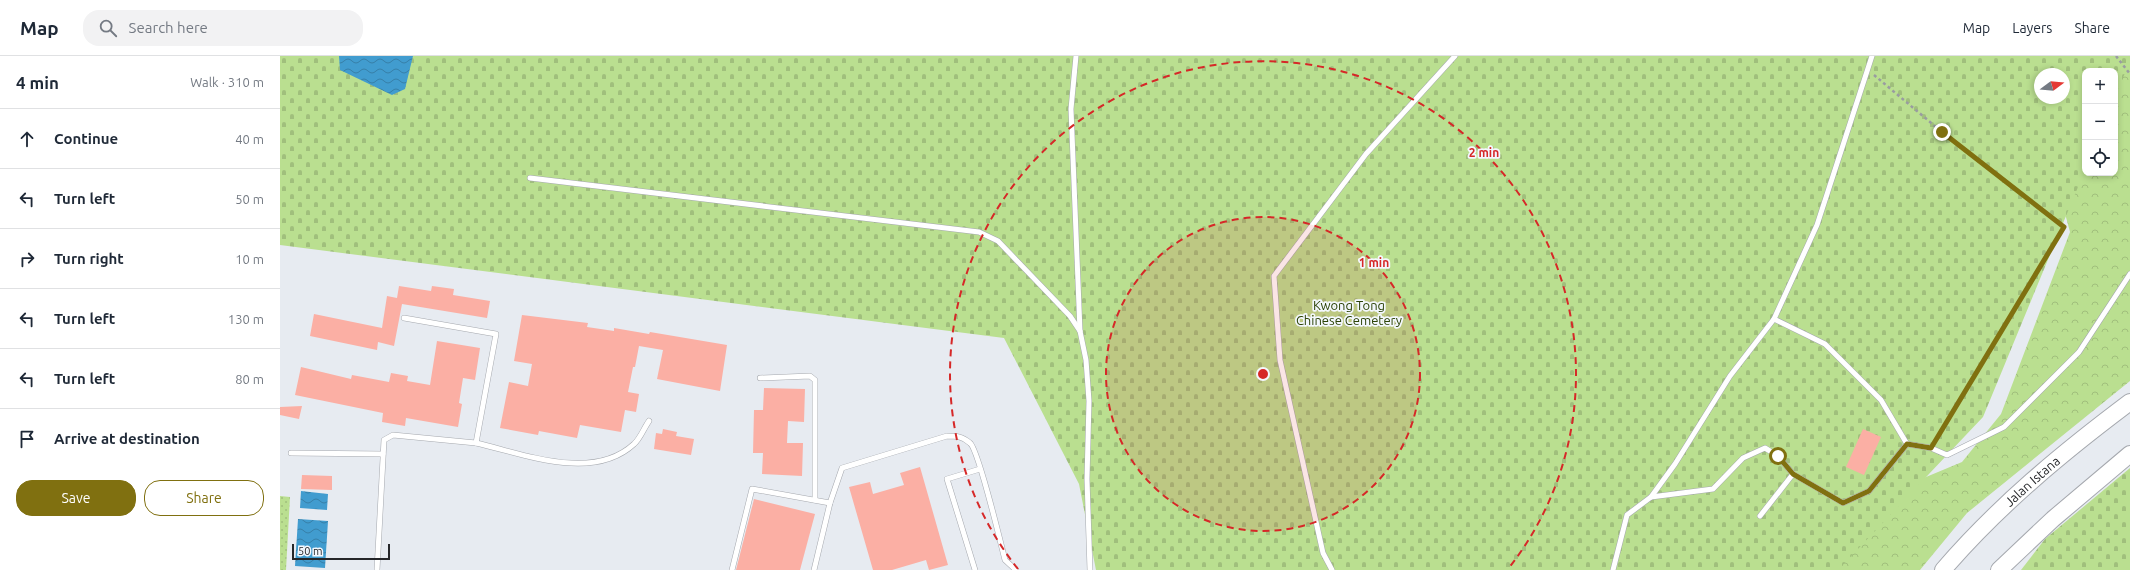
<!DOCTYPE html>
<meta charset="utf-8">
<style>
:root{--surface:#fff;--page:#f2f2f3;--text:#1f2937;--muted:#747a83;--line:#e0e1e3;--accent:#807010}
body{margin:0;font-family:Ubuntu,sans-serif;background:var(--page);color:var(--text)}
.controls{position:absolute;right:12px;top:12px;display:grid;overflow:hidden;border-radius:8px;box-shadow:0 2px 6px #0003}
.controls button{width:36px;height:36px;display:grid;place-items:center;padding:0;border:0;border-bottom:1px solid var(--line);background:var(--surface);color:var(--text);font:20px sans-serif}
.compass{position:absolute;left:1754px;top:12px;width:36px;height:36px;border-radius:50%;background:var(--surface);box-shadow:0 2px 6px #0003;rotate:74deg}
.scale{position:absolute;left:12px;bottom:10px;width:98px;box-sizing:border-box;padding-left:4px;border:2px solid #252629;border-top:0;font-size:11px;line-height:14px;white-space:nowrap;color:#252629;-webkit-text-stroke:3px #f4f8fe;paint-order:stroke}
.stop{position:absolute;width:12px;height:12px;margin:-9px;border:3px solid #807010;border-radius:50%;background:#fff}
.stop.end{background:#807010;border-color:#fff;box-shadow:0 1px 4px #0008}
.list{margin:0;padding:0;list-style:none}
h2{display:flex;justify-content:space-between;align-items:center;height:52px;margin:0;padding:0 16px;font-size:17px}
h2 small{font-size:13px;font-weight:400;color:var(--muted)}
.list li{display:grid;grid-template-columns:26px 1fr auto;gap:12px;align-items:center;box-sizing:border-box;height:60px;padding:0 16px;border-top:1px solid var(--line)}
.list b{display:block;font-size:15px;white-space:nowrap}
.list em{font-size:13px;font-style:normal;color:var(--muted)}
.actions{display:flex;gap:8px;padding:12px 16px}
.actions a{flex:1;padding:9px 0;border:1px solid var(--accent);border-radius:16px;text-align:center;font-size:14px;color:var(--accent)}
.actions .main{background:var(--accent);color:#fff}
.icon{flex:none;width:22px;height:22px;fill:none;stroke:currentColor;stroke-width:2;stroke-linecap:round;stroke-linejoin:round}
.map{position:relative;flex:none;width:1850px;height:514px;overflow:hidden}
header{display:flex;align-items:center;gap:24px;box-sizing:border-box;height:56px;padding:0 20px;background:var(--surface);border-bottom:1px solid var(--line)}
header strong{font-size:19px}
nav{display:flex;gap:22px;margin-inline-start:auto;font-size:14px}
.search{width:280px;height:36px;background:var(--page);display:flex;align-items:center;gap:10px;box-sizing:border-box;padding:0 14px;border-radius:16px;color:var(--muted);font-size:15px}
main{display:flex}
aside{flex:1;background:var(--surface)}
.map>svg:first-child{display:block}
</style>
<header>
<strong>Map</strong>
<div class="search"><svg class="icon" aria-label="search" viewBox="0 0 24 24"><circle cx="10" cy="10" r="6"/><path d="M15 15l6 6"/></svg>Search here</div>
<nav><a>Map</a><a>Layers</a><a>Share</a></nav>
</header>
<main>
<aside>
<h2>4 min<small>Walk · 310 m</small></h2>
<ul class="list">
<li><svg class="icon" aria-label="ahead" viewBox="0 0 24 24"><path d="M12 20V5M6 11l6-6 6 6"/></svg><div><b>Continue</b></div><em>40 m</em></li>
<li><svg class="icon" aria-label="left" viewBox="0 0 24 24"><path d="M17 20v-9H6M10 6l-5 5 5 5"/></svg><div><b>Turn left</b></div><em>50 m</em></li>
<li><svg class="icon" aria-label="right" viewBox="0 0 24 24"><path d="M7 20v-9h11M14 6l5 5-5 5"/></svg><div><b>Turn right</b></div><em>10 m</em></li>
<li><svg class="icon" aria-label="left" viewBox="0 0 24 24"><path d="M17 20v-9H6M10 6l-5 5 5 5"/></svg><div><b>Turn left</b></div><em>130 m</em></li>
<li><svg class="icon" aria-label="left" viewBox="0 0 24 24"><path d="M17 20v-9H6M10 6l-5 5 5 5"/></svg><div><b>Turn left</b></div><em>80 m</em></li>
<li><svg class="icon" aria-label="arrive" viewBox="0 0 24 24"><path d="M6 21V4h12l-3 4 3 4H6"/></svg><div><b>Arrive at destination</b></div></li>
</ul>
<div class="actions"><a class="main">Save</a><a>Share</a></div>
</aside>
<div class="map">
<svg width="1850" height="514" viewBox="0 0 1850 514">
<defs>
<pattern id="grass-dots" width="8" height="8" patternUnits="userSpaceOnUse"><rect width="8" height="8" fill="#badf90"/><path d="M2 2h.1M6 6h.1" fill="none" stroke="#a0bf7c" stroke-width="1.8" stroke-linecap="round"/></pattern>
<pattern id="forest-crowns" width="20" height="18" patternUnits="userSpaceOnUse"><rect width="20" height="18" fill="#badf90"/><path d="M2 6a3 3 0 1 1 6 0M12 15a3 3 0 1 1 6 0" fill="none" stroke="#a0bf7c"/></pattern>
<pattern id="cemetery-stones" width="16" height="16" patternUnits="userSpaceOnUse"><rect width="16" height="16" fill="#badf90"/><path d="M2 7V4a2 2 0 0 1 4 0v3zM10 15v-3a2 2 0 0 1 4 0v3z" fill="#a0bf7c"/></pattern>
<pattern id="water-waves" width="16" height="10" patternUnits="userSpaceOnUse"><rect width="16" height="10" fill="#419ccf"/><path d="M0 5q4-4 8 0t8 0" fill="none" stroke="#367fa8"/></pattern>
</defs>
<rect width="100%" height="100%" fill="#e7ebf1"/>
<path fill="url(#grass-dots)" d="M0 440 10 441 6 514H0Z"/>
<path fill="url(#forest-crowns)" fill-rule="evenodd" d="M1749 0H1850V325L1687 457 1640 514H1381L1574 451 1682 406 1721 358 1790 176 1776 124ZM1805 15H1835V117H1805ZM1760 18H1784V42H1760Z"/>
<g fill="url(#cemetery-stones)" fill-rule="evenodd">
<path d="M0 0H1850V5L1835 41V15H1805V114L1703 361 1558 514H816L799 428 724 282 0 189ZM1760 18H1784V42H1760Z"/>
<path d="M1850 412V514H1741L1765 483Z"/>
</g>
<g fill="url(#water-waves)">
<path d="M59 0H133L125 33 112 39 60 14Z"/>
<path d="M21 435 48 438 47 454 20 452Z"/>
<path d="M18 463 48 465 45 512 15 510Z"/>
</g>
<g fill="#fbafa4">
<path d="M119 230 151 235 152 230 174 233 173 239 210 245 207 262 122 248 114 290 98 286 97 294 30 280 34 258 102 272 107 240 117 242Z"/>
<path d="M242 259 308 267 307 271 334 275V272L369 278 370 276 447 289 440 335 377 323 383 294 359 290 355 311H353L348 336 359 338 356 356 345 354 341 376 300 369 297 382 259 375 258 379 220 372 229 326 248 330 252 308 234 305Z"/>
<path d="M157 285 200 292 195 324 183 322 179 347 182 348 178 371 126 362 125 370 102 366 103 357 15 339 21 311 71 323 72 319 109 326 111 317 128 320 127 325 150 329Z"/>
<path d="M484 332 525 333 524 366 508 365 507 387H523L522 420 482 418 483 397H473L474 354H483Z"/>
<path d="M22 350 19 363 0 359V351Z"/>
<path d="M383 373 397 376 396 380 414 383 411 399 374 393 376 377 382 378Z"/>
<path d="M1583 373 1601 381 1584 419 1566 411Z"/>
<path d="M640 411 668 509 649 514 646 504 612 514H593L569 431 590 426 593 438 624 429 620 417Z"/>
<path d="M22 419 52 420V434L21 433Z"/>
<path d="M474 443 535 458 520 514H456Z"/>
</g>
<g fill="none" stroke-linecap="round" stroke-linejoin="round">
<defs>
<g id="lane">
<path d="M796 0 791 53 800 275 806 304 809 345 807 423 810 514"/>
<path d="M250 122 699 176 718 185 790 260 800 275"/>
<path d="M1494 263 1545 288 1601 344 1627 388"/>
<path d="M480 322 530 320 535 324V444"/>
<path d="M196 387C244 398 313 426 354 388 360 383 364 372 369 365"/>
<path d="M11 397 103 398"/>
<path d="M1371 441 1433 433 1463 402 1485 392 1498 400 1513 418"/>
<path d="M1480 460 1513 418 1563 447 1589 435 1627 388 1651 392 1667 399 1724 371 1799 296 1850 218"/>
<path d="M97 514 104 384 113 379 196 387 216 278 124 262"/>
<path d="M452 514 472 433 550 447"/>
<path d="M534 514 550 447 562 412 667 380C676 380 682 380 690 387 698 393 721 488 725 504L736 514"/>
<path d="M695 514 667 423 700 413"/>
<path d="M1052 514 1043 497 1000 304 994 220 1086 98 1175 0"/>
<path d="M1333 514 1347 459 1371 441 1395 408 1450 320 1494 263 1537 169 1592 0"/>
</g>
<g id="primary">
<path id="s1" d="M1663 514C1718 450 1782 397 1850 346"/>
<path d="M1719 514 1773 463 1850 398"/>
</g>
</defs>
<use href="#lane" stroke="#a5a8ae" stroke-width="6"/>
<use href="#primary" stroke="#a5a8ae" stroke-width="18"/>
<g stroke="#999ca0" stroke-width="2.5" stroke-dasharray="3 3" stroke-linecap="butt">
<path d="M1836 0 1850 18"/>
<path d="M1594 19 1662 76 1784 171 1655 385"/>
</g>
<use href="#lane" stroke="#fff" stroke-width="5"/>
<use href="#primary" stroke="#fff" stroke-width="16"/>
</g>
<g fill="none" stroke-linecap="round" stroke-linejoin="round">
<path stroke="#807010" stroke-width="5" d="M1498 400 1513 418 1563 447 1589 435 1627 388 1651 392 1784 171 1662 76"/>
</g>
<circle cx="983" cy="318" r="157" fill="#d62828" fill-opacity=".12"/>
<g fill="none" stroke="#d62828" stroke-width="2" stroke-dasharray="7 5">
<circle cx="983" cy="318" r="157"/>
<path d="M738 513A313 313 0 1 1 1228 513"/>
</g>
<g text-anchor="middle" stroke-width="3.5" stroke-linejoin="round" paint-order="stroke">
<g font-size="13" fill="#2c4307" stroke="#f4f8fe">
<text x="1069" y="254">Kwong Tong<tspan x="1069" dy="15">Chinese Cemetery</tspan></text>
</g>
<g font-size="13" fill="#252629" stroke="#f4f8fe">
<text dy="5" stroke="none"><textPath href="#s1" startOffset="126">Jalan Istana</textPath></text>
</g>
</g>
<circle cx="983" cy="318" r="6" fill="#d62828" stroke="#f4f8fe" stroke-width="2"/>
<g font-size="12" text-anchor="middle" font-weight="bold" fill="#d62828" stroke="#f4f8fe" stroke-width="3.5" stroke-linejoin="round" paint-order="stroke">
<text x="1204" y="101">2 min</text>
<text x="1094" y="211">1 min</text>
</g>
</svg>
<div class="controls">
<button>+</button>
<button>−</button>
<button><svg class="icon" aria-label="locate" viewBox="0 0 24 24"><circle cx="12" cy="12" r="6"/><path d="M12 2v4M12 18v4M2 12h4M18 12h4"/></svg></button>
</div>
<svg class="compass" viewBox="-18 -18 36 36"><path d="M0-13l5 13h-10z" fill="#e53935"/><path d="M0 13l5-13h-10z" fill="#747a83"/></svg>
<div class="scale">50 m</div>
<div class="stop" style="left:1498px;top:400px"></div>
<div class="stop end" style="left:1662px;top:76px"></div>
</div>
</main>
